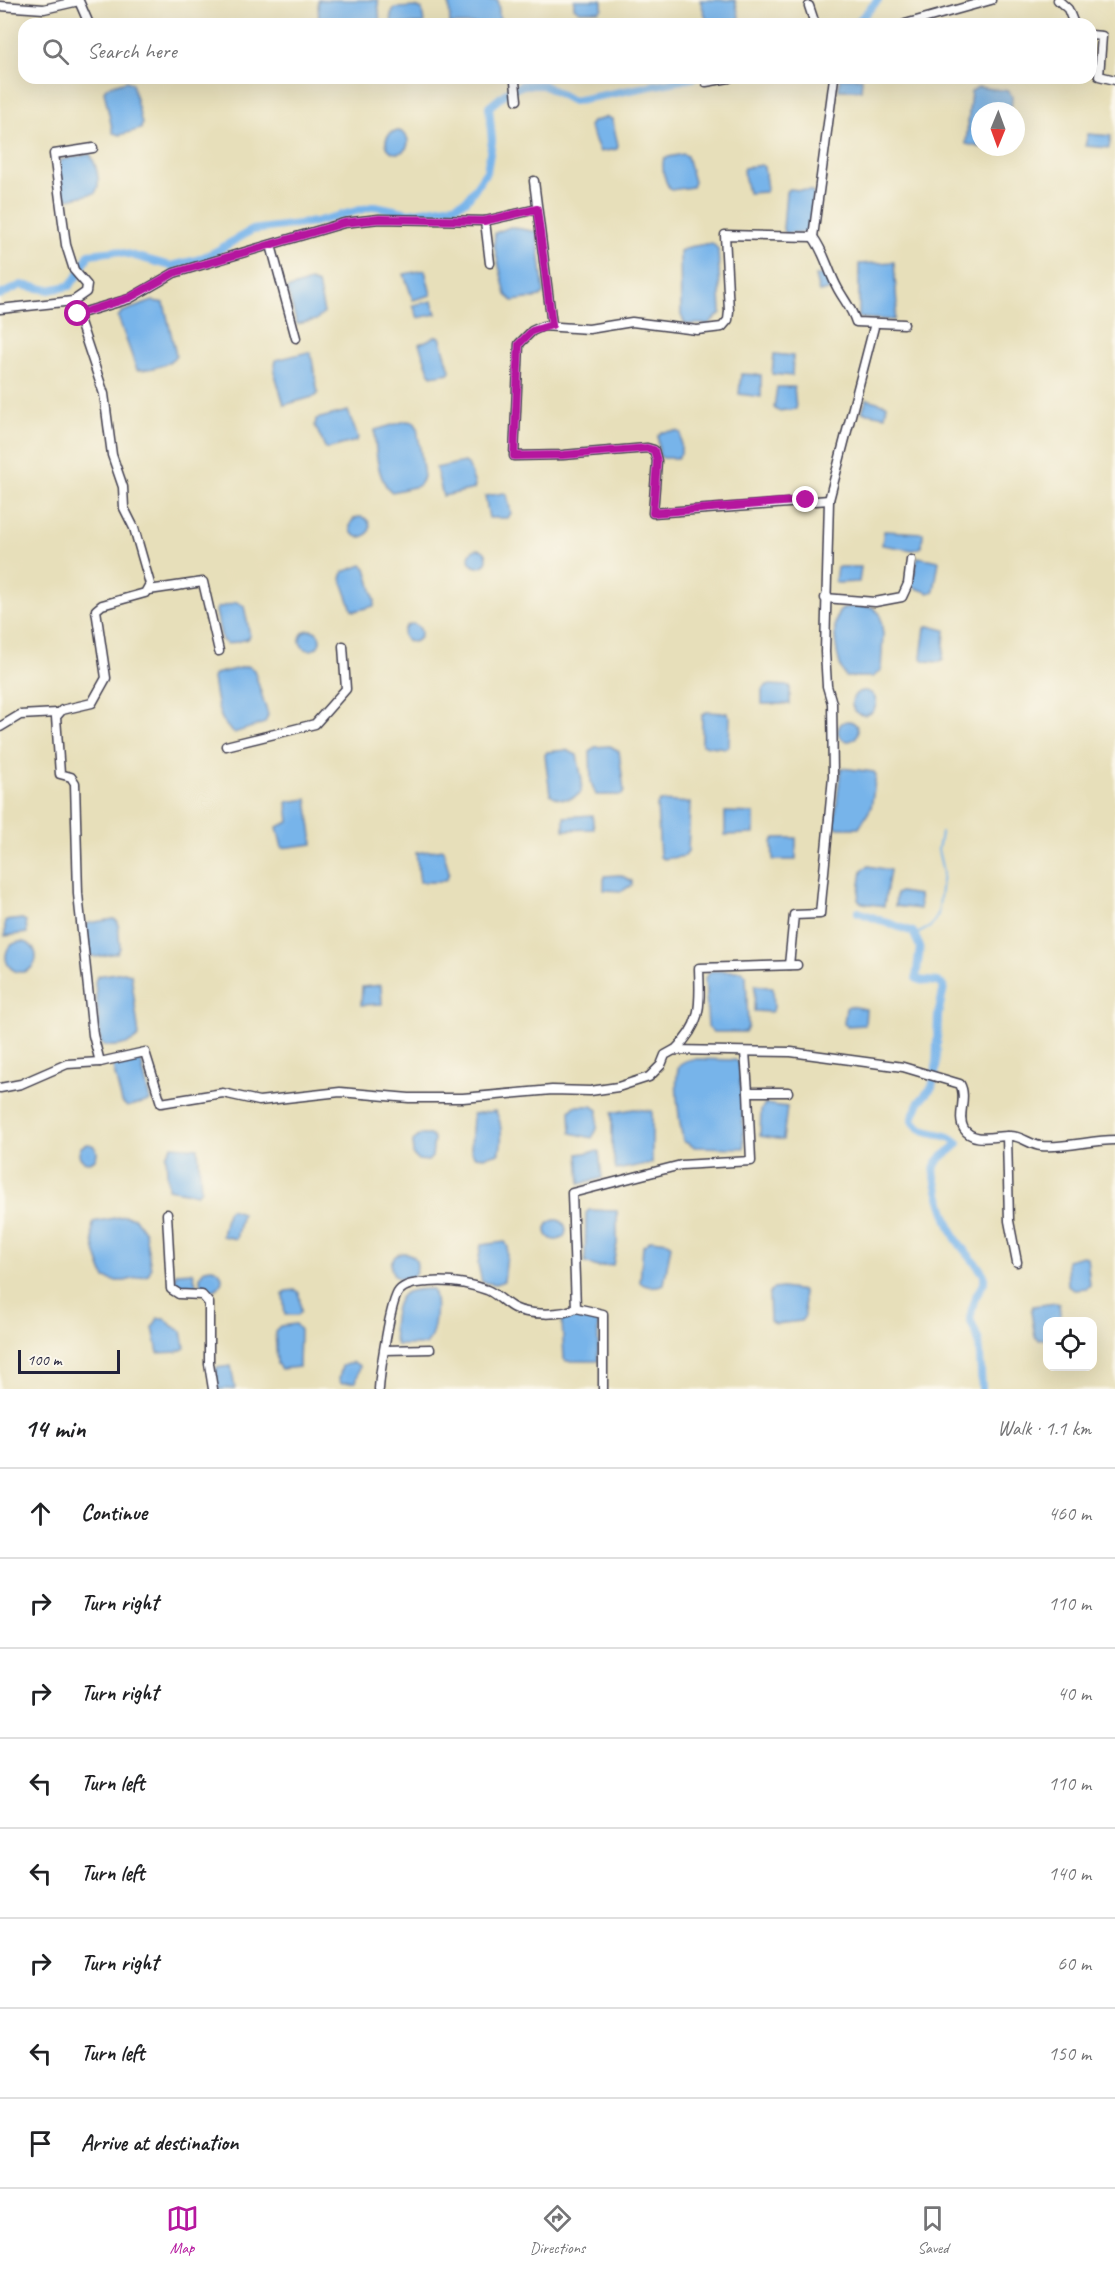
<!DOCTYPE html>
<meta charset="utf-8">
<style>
:root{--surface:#fff;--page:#f6f6f6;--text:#202124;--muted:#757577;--line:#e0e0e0;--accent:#b5179e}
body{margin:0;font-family:Caveat,sans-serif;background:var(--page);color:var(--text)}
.controls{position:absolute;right:18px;bottom:18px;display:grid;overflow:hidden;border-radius:12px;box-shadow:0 6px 24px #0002}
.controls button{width:54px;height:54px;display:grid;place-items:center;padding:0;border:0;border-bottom:2px solid var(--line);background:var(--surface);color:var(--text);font:30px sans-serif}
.compass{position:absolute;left:971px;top:102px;width:54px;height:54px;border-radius:50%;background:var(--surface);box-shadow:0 6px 24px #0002;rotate:181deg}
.scale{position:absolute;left:18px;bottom:15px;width:102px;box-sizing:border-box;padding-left:6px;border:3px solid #22223b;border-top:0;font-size:16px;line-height:21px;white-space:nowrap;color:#22223b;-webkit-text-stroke:4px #fbf7ec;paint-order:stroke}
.stop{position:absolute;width:18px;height:18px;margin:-14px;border:4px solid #b5179e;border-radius:50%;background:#fff}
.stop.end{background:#b5179e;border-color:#fff;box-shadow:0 2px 6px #0008}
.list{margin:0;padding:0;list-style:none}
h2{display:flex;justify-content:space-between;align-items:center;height:78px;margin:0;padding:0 24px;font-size:26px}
h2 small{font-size:20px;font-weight:400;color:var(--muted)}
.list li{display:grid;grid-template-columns:39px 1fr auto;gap:18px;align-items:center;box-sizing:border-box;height:90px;padding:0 24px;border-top:2px solid var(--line)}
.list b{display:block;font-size:22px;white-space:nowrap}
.list em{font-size:20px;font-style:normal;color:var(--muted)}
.icon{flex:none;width:33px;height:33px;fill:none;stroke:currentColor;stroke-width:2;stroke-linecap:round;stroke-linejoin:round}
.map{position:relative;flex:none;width:1115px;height:1389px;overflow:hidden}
.search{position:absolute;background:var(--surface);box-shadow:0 6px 24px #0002;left:18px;right:18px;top:18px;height:66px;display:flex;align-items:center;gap:15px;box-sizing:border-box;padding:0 21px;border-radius:18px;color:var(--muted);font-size:22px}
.sheet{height:798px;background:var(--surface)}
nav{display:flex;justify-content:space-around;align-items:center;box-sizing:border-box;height:84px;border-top:2px solid var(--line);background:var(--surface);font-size:16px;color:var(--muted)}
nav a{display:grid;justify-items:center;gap:3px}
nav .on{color:var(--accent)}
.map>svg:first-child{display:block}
</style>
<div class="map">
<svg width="1115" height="1389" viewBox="0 0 1115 1389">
<rect width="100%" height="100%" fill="#fbf7ec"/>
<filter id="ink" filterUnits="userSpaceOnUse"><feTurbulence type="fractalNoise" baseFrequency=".0167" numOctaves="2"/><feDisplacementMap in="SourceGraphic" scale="12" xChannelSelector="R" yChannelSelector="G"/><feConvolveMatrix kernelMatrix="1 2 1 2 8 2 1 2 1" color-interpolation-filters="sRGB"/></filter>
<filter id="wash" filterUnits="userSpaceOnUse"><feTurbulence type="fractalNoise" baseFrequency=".008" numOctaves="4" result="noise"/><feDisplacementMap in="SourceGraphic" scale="24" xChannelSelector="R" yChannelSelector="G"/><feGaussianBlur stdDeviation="1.35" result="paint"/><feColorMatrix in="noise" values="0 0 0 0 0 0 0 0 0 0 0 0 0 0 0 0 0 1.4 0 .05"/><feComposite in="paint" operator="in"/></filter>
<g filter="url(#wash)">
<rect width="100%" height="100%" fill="#e7dfba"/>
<g fill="#77b4ea" stroke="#4c6b92" stroke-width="1.5">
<path d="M318 0H378L380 24H319Z"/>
<path d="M449 0H498L500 24H450Z"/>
<path d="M574 0H602V8L599 11H579L574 7Z"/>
<path d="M735 0 741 24H708L700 0Z"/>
<path d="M417 7 422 9 424 24H392L391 14 395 8Z"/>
<path d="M840 78H862L861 90H839Z"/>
<path d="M126 81 132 83 142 124 141 129 120 135 113 133 104 91 107 87Z"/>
<path d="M978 87 1008 91 1012 96 1011 111H980V147H1006L1001 152 966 144 971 92Z"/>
<path d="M607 117 612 119 618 145 617 149 600 152 589 126 592 122Z"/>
<circle cx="397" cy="142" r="11"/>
<path d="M1088 134 1111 136 1109 148 1085 146Z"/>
<path d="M90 154C96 164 102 183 95 193L68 199C60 192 57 171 61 160Z"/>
<path d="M683 154 687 156 694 182 692 187 671 190C665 184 661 166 664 158Z"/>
<path d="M761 165 764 167 767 189 766 192 748 193 743 170 744 168Z"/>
<path d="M789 189 812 191 814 195 810 232 785 233 783 229 786 192Z"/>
<path d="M510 227 537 232 544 293 540 297 513 301 506 295 494 245 495 233Z"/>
<path d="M712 243 718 249 721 313 708 324H685L681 315 680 251 689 247Z"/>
<path d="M894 262 897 306 894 320 859 318V264Z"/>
<path d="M425 270 431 295 413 300 404 274Z"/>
<path d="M825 274 833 289 819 292 815 276Z"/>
<path d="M310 281 318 284 324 313 316 320 297 324 287 289Z"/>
<path d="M153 301 164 303 176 355C169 366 150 370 137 370L118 317 122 312Z"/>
<path d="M432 301 436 314 418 318 413 305Z"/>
<path d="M437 336 440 337 450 370 449 373 431 376 419 344Z"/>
<path d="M308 352 311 354 318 393 316 396 284 405 274 371 276 360Z"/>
<path d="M774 354 793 356 792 376 772 374Z"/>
<path d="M741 374 761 375V397L739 394Z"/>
<path d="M777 387H794L796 409 778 411 774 408Z"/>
<path d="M867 399 887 405 885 416 862 412Z"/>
<path d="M348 411 358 438 356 441 326 449 315 426 316 419Z"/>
<path d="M406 421 414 422 417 427 424 477 418 486 392 492C377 481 375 447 375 430Z"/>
<path d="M677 431 681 433V454L677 458H663L659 455 658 436 662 432Z"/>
<path d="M464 462 468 464 475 485 474 489 443 496 436 468Z"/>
<path d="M504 493 507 495 511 513 508 518H489L485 496Z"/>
<circle cx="360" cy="527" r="10"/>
<path d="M884 531 923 533 922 547 913 550 882 545Z"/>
<circle cx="478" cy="558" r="9"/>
<path d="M918 557 939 561 934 591 929 593 911 586Z"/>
<path d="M362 565 366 568 375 601 374 606 355 611 352 610 341 579 343 572Z"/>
<path d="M837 567H861L859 582 837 583 835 581Z"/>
<path d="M237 602 244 606 250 636 248 639 227 644 222 640 216 611 217 608Z"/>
<path d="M872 607 880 614 883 634 881 670 873 677H846C837 667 828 616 843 609 850 605 863 607 872 607Z"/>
<circle cx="412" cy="633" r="9"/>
<path d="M929 626 945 630 943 659 939 662 925 661 921 657 925 628Z"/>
<circle cx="310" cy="640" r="10"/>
<path d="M248 666 254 670 268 715 265 723 234 733C217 722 216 697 213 678L215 674Z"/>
<path d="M767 685 790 686V704H762V690Z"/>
<circle cx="864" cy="703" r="12"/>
<path d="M706 712 727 713 730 717 729 746 726 748 702 745V715Z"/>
<circle cx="848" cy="731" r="10"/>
<path d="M610 746 619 751 624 791 622 795H596L591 782 590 752 595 747Z"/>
<path d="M566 750 577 755 582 780 581 792C573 801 559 801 550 794L545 755 547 752Z"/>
<path d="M841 768 874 772 876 775 871 808 859 828H838L834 825Z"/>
<path d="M307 799 313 844 282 848 277 827 289 822 287 802Z"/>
<path d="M660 801 690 803 688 852 685 856 664 859 660 857 657 805Z"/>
<path d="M725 812 754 813V834L725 835Z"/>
<path d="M592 815 594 829 564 830V817Z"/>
<path d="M775 838H796V860H773L772 842Z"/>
<path d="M443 849 449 872 447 879 439 882H420L416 853Z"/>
<path d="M868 866 890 870 884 906 862 903 858 900 862 870Z"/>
<path d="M620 875 632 881V885L622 891 604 890V876Z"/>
<path d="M900 892 919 895 920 909 895 906 896 894Z"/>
<path d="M22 919 26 921 27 933 5 936V921Z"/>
<path d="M114 919 118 922 120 948 117 953 96 957 90 955 86 926 89 923Z"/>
<circle cx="21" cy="957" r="15"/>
<path d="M711 971H741L746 975 748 1027 745 1032H713L708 1027 705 978Z"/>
<path d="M124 972 131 974 139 1036C132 1045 111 1049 101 1044L95 982 97 976Z"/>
<path d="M381 985 382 1004 361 1005 362 987Z"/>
<path d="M755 985 773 988 774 1008 771 1012 754 1011Z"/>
<path d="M849 1006 866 1009 865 1025 847 1026 844 1024 846 1008Z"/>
<path d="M135 1057 141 1061 150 1101 127 1107 122 1102 113 1067 119 1060Z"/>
<path d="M693 1059 735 1060 739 1063 744 1148 694 1147 683 1141C680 1126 672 1076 680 1065 684 1060 688 1060 693 1059Z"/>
<path d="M765 1104 787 1107 783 1140 760 1136 761 1110Z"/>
<path d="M575 1106H592L598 1110 597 1129 592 1138 571 1133 570 1111Z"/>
<path d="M634 1109 652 1111V1163L616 1170 612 1147V1113Z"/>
<path d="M495 1111C502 1119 503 1143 499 1153L484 1157 474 1156 471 1149 473 1114Z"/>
<path d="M420 1135H430L434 1139 432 1157 428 1161 418 1160 413 1155V1141Z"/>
<circle cx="88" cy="1153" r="9"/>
<path d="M172 1146 198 1148 201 1190 197 1194 168 1189 166 1155Z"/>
<path d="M599 1151 602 1178 580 1184 578 1154Z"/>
<path d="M230 1209 242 1213 236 1239 222 1236 227 1212Z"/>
<path d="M589 1210 617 1211V1244L613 1265 598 1267 585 1263 586 1213Z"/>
<path d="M125 1216 135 1218 145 1232 151 1269 148 1275 125 1281H114L105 1278C98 1262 90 1240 93 1222Z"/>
<circle cx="556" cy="1230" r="10"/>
<path d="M651 1240 668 1242 671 1245 664 1284C656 1287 646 1288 640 1282L643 1246Z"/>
<path d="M505 1242 508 1247 504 1281 496 1284 482 1282 478 1264 481 1245Z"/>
<circle cx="404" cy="1266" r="13"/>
<path d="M1083 1256 1087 1257 1090 1285 1087 1288 1072 1289 1068 1286 1067 1260Z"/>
<circle cx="211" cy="1279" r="11"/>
<path d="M193 1272 197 1288H175L176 1273Z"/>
<path d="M782 1288 803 1291 805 1316 801 1321 776 1324 770 1321 769 1294 773 1289Z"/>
<path d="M432 1289C439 1301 435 1335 426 1345H397C390 1333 393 1298 407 1292 415 1289 424 1289 432 1289Z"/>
<path d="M286 1291 296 1290 299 1293 301 1311 298 1315H285L283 1294Z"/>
<path d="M1056 1303 1059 1304 1061 1321 1048 1322 1047 1339 1039 1340 1035 1337 1031 1311 1033 1306Z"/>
<path d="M568 1317 598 1318V1361H566L564 1359 562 1321Z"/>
<path d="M158 1318H165L172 1326 182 1331 185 1348 177 1352 158 1353 153 1327Z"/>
<path d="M295 1324 300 1330 299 1367 281 1369 277 1364 275 1331 280 1326Z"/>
<path d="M353 1362 360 1366 356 1382 341 1383 339 1379 342 1366Z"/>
<path d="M231 1366 235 1389H218L216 1368Z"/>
</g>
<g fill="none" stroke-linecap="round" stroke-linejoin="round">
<path stroke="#77b4ea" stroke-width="2" d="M915 935 930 927 938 915 943 872 938 850 941 833"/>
<g stroke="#77b4ea" stroke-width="8">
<path d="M856 24 878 0"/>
<path d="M0 295 21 285 49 290 69 286 79 274 89 254 116 251 171 266 197 260 215 252 252 230 315 222 375 206 409 213 454 206 467 200 487 171 492 141 489 107 507 92 523 85H543L573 101 693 78"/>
<path d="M858 912 913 932 920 947 916 978C925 985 937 977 944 987L938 1015 936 1069 932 1087 919 1102 912 1119C921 1138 946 1130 958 1143 952 1152 939 1155 935 1166 931 1176 949 1226 955 1237 963 1251 976 1262 984 1275V1282L974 1300 970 1319 979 1342 982 1389"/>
</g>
</g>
</g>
<g filter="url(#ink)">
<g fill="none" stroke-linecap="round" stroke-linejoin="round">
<defs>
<g id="minor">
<path d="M1058 0 1068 9 1074 24"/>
<path d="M0 6 44 9 79 1 89 24"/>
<path d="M809 6 815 24"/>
<path d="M905 24 991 0"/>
<path d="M1091 35 1102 36 1099 76 1115 80"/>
<path d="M515 82 517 100"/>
<path d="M706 82 729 78"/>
<path d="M534 181 552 325"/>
<path d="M485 221 537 209"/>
<path d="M813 237C825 253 828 271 838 289 844 300 852 309 856 322L904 324"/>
<path d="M271 245 296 338"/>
<path d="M73 301 104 394 112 455 123 487 124 508 134 528 150 584 145 593 102 605 96 610 106 678 92 703 62 710 56 717 60 774 71 777 75 783 78 894 93 1035 100 1062 145 1052 161 1103 223 1093 259 1101 340 1092 409 1098H463L552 1090 590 1091 618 1087 649 1077 661 1065 665 1055 674 1050 791 1052 903 1067 960 1084C968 1098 956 1116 964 1129 974 1144 996 1135 1011 1136 1022 1136 1030 1145 1041 1146 1066 1148 1091 1140 1115 1140"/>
<path d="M0 309 73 301 86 292 87 285 74 270 66 245 54 154 93 148"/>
<path d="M78 314 129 299 174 273 344 223 379 219 485 221 490 263"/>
<path d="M829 500 653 513 657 461 654 450 647 448 563 455 514 456 519 344 532 331 543 326 589 329 632 322 697 330 722 327 728 320 729 311 725 235 813 237 834 78"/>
<path d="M149 590 203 582 219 651"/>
<path d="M825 598 875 602 902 597 908 584 911 560"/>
<path d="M0 727 20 715 57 713"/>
<path d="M226 746 315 724 346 689 343 646"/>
<path d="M789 965 794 915 820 914 833 777 832 703 827 686 825 652 829 500 875 323"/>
<path d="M675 1050C703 1023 700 1004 699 968L797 965"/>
<path d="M745 1052 748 1092H788"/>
<path d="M0 1088 21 1084 67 1064 100 1062"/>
<path d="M1007 1136 1009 1221 1017 1262"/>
<path d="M167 1214 171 1289 179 1294 202 1295 209 1303V1364L213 1389"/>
<path d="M385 1350 430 1349"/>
<path d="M379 1389C380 1374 390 1301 399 1291 406 1283 419 1283 428 1282 449 1280 468 1283 487 1290 497 1294 504 1303 514 1308 528 1315 562 1316 576 1308"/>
<path d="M603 1389V1314L576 1308 572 1193 681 1165 751 1161 748 1092"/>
</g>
</defs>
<use href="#minor" stroke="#403e4e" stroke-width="11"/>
<use href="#minor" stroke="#fff" stroke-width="8"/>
</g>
</g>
<g fill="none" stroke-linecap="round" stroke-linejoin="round" filter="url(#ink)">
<path stroke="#b5179e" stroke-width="8" d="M78 314 129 298 174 273 344 223 379 219 484 221 537 209 552 325 532 331 519 344 514 456 563 455 647 448 654 450 657 461 653 513 806 500"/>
</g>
</svg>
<div class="controls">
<button><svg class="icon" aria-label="locate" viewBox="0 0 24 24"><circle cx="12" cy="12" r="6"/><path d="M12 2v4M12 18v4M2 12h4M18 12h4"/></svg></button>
</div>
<svg class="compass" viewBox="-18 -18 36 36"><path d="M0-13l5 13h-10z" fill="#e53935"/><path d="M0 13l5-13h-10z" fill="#757577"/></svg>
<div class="scale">100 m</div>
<div class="stop" style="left:78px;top:314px"></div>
<div class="stop end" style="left:806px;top:500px"></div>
<div class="search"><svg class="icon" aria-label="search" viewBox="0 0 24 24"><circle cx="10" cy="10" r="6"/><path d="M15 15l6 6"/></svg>Search here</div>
</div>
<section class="sheet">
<h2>14 min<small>Walk · 1.1 km</small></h2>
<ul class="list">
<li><svg class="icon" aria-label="ahead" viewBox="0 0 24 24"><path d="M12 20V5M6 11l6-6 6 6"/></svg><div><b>Continue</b></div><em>460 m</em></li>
<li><svg class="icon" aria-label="right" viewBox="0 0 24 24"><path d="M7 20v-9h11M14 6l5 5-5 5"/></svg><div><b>Turn right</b></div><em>110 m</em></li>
<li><svg class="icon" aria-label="right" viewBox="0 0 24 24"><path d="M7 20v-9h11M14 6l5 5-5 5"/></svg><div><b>Turn right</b></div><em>40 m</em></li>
<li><svg class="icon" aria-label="left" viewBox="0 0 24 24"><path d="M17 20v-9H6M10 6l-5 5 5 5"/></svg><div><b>Turn left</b></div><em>110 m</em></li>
<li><svg class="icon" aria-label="left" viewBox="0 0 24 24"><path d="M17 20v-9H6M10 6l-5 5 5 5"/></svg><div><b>Turn left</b></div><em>140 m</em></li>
<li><svg class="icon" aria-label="right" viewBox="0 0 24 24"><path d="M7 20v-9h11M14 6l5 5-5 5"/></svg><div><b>Turn right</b></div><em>60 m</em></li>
<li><svg class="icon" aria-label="left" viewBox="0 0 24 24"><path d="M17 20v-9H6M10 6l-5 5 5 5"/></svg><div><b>Turn left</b></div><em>150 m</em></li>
<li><svg class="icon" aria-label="arrive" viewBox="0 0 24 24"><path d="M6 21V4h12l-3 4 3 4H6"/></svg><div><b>Arrive at destination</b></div></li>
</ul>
</section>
<nav>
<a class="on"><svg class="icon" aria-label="map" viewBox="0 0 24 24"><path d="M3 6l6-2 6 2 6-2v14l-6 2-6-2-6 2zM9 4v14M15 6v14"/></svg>Map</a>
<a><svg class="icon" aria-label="directions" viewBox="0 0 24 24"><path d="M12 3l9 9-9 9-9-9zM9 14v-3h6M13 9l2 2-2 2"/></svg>Directions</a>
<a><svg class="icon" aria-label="saved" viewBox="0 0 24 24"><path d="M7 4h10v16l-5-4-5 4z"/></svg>Saved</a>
</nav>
